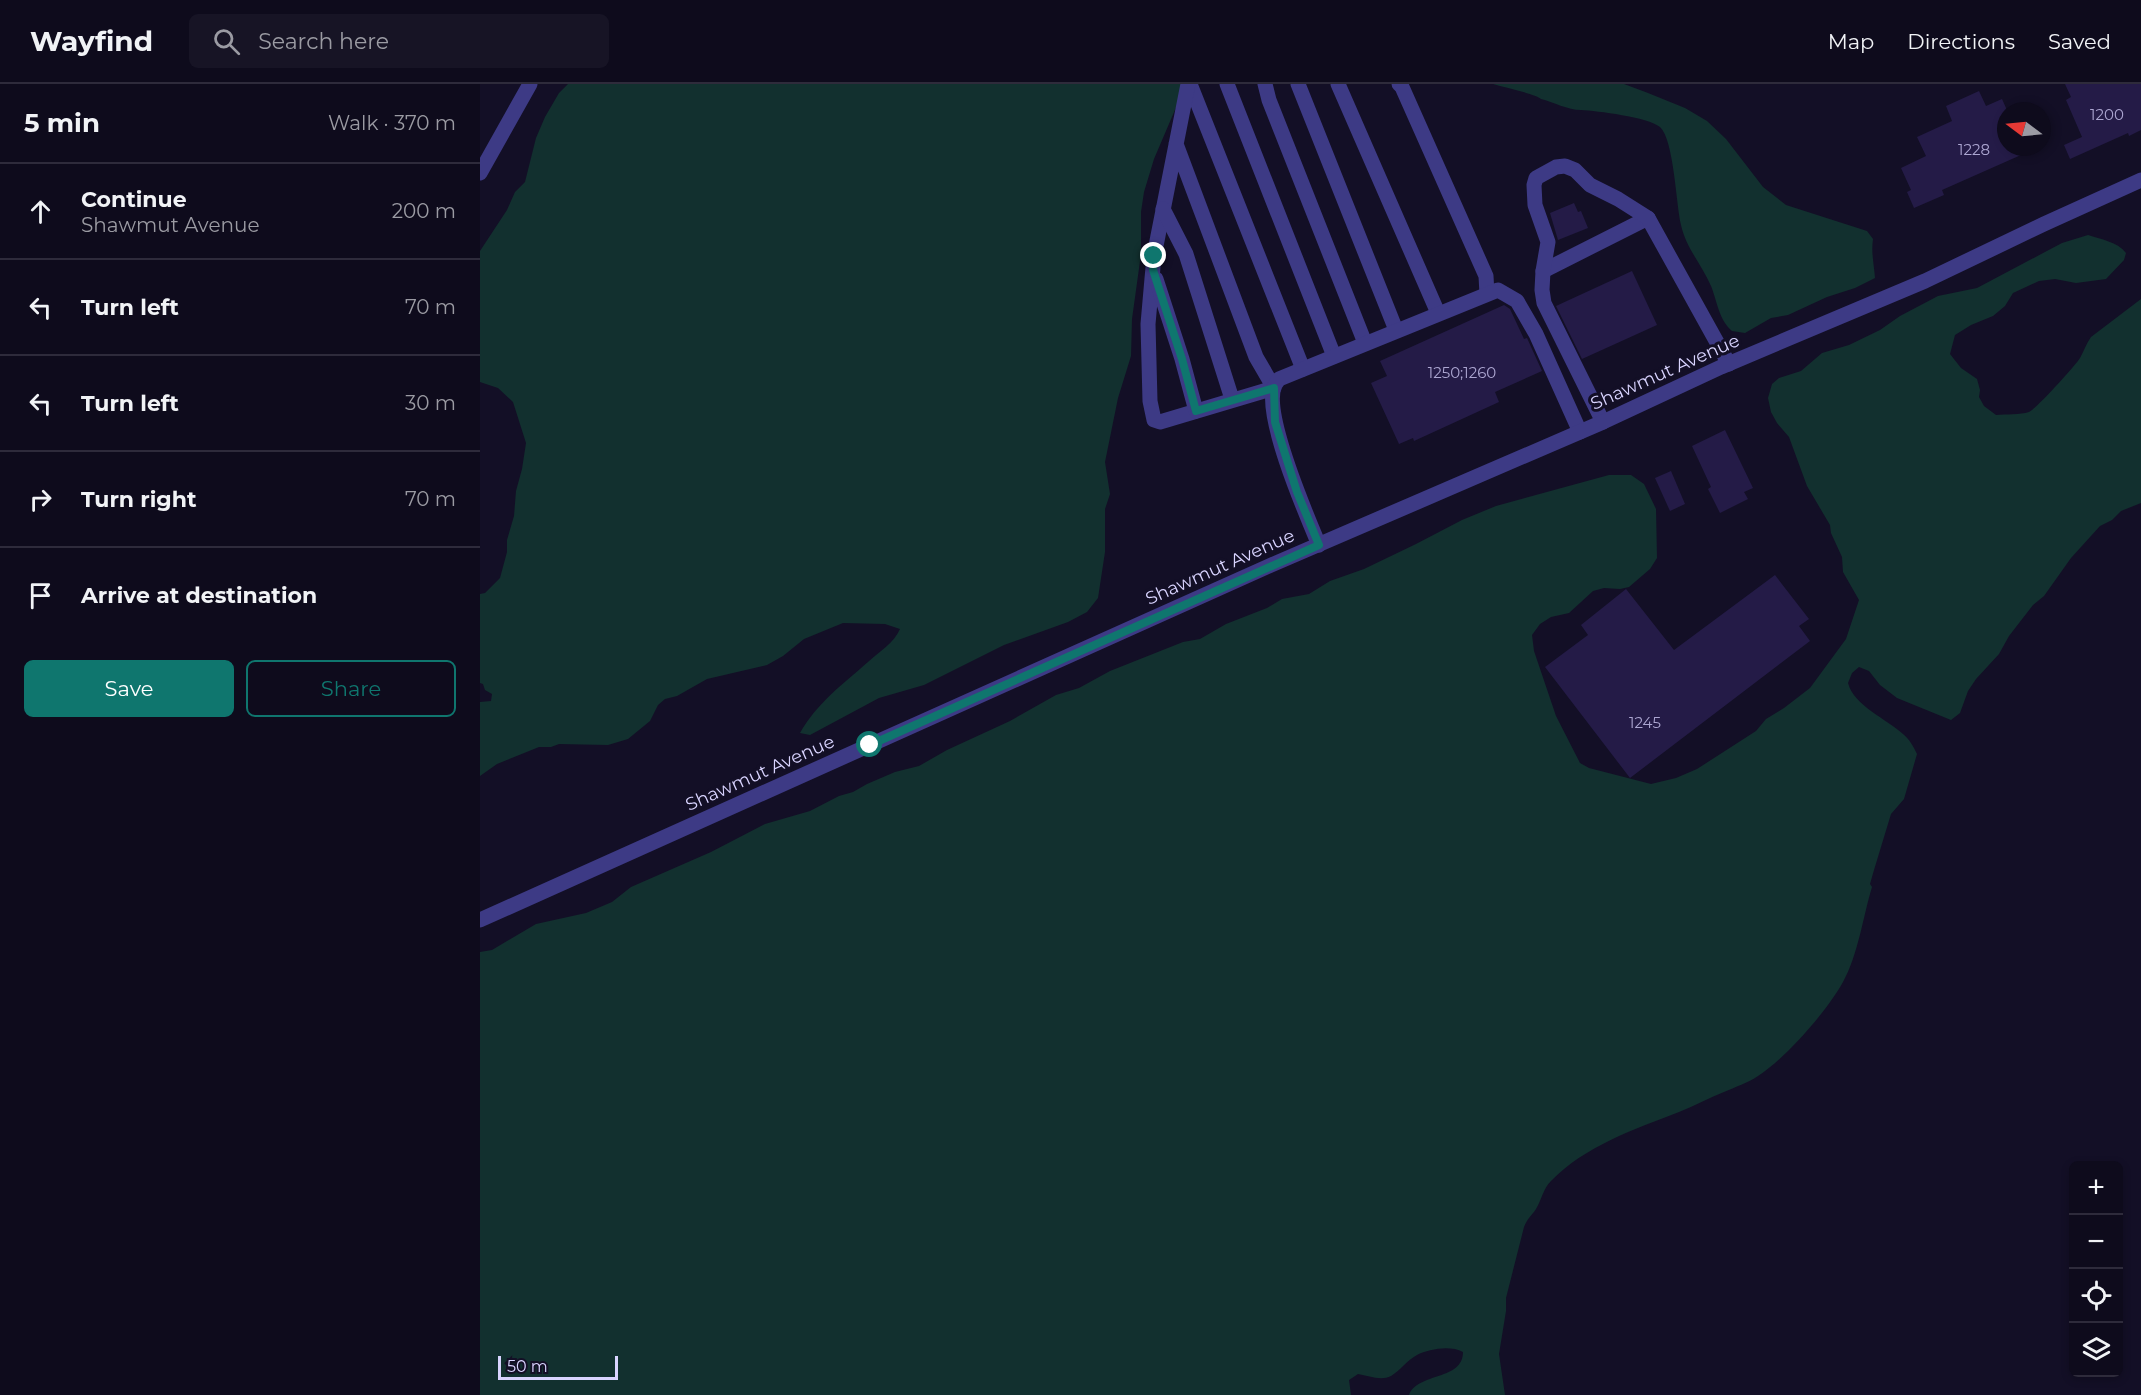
<!DOCTYPE html>
<meta charset="utf-8">
<style>
:root{--surface:#0e0b1c;--page:#171425;--text:#f1f3f6;--muted:#9b9ba3;--line:#2e2b3b;--accent:#0f766e}
body{margin:0;font-family:Montserrat,sans-serif;background:var(--page);color:var(--text)}
.controls{position:absolute;right:18px;bottom:18px;display:grid;overflow:hidden;border-radius:9px;box-shadow:0 3px 9px #0003}
.controls button{width:54px;height:54px;display:grid;place-items:center;padding:0;border:0;border-bottom:2px solid var(--line);background:var(--surface);color:var(--text);font:30px sans-serif}
.compass{position:absolute;left:1517px;top:18px;width:54px;height:54px;border-radius:50%;background:var(--surface);box-shadow:0 3px 9px #0003;rotate:286deg}
.scale{position:absolute;left:18px;bottom:15px;width:120px;box-sizing:border-box;padding-left:6px;border:3px solid #d9d4ff;border-top:0;font-size:16px;line-height:21px;white-space:nowrap;color:#d9d4ff;-webkit-text-stroke:4px #130f26;paint-order:stroke}
.stop{position:absolute;width:18px;height:18px;margin:-14px;border:4px solid #0f766e;border-radius:50%;background:#fff}
.stop.end{background:#0f766e;border-color:#fff;box-shadow:0 2px 6px #0008}
.list{margin:0;padding:0;list-style:none}
h2{display:flex;justify-content:space-between;align-items:center;height:78px;margin:0;padding:0 24px;font-size:26px}
h2 small{font-size:20px;font-weight:400;color:var(--muted)}
.list li{display:grid;grid-template-columns:39px 1fr auto;gap:18px;align-items:center;box-sizing:border-box;height:96px;padding:0 24px;border-top:2px solid var(--line)}
.list b{display:block;font-size:22px;white-space:nowrap}
.list p{margin:0;font-size:20px;white-space:nowrap;color:var(--muted)}
.list em{font-size:20px;font-style:normal;color:var(--muted)}
.actions{display:flex;gap:12px;padding:18px 24px}
.actions a{flex:1;padding:14px 0;border:2px solid var(--accent);border-radius:9px;text-align:center;font-size:21px;color:var(--accent)}
.actions .main{background:var(--accent);color:#fff}
.icon{flex:none;width:33px;height:33px;fill:none;stroke:currentColor;stroke-width:2;stroke-linecap:round;stroke-linejoin:round}
.map{position:relative;flex:none;width:1661px;height:1311px;overflow:hidden}
header{display:flex;align-items:center;gap:36px;box-sizing:border-box;height:84px;padding:0 30px;background:var(--surface);border-bottom:2px solid var(--line)}
header strong{font-size:28px}
nav{display:flex;gap:33px;margin-inline-start:auto;font-size:21px}
.search{width:420px;height:54px;background:var(--page);display:flex;align-items:center;gap:15px;box-sizing:border-box;padding:0 21px;border-radius:9px;color:var(--muted);font-size:22px}
main{display:flex}
aside{flex:1;background:var(--surface)}
.map>svg:first-child{display:block}
</style>
<header>
<strong>Wayfind</strong>
<div class="search"><svg class="icon" aria-label="search" viewBox="0 0 24 24"><circle cx="10" cy="10" r="6"/><path d="M15 15l6 6"/></svg>Search here</div>
<nav><a>Map</a><a>Directions</a><a>Saved</a></nav>
</header>
<main>
<aside>
<h2>5 min<small>Walk · 370 m</small></h2>
<ul class="list">
<li><svg class="icon" aria-label="ahead" viewBox="0 0 24 24"><path d="M12 20V5M6 11l6-6 6 6"/></svg><div><b>Continue</b><p>Shawmut Avenue</p></div><em>200 m</em></li>
<li><svg class="icon" aria-label="left" viewBox="0 0 24 24"><path d="M17 20v-9H6M10 6l-5 5 5 5"/></svg><div><b>Turn left</b></div><em>70 m</em></li>
<li><svg class="icon" aria-label="left" viewBox="0 0 24 24"><path d="M17 20v-9H6M10 6l-5 5 5 5"/></svg><div><b>Turn left</b></div><em>30 m</em></li>
<li><svg class="icon" aria-label="right" viewBox="0 0 24 24"><path d="M7 20v-9h11M14 6l5 5-5 5"/></svg><div><b>Turn right</b></div><em>70 m</em></li>
<li><svg class="icon" aria-label="arrive" viewBox="0 0 24 24"><path d="M6 21V4h12l-3 4 3 4H6"/></svg><div><b>Arrive at destination</b></div></li>
</ul>
<div class="actions"><a class="main">Save</a><a>Share</a></div>
</aside>
<div class="map">
<svg width="1661" height="1311" viewBox="0 0 1661 1311">
<rect width="100%" height="100%" fill="#130f26"/>
<g fill="#12302f">
<path d="M88 0H706L674 75 664 108 661 128V170L652 235 651 272 638 314 625 378 630 410 625 425V468L618 514 607 528 588 538 524 561 444 601 399 614 330 651 320 649C337 619 363 600 388 578 399 568 414 559 420 545L405 540 363 539 324 555 303 572 287 581 227 595 197 612 185 615 178 621 170 637 148 655 128 661 79 660 71 663H59L17 680 0 692V618L11 617 12 610 5 606 3 600 0 599V510L5 509 20 494 27 468V456L34 432 36 407 42 385 46 359 33 318 18 304 0 298V167L27 126 35 108 45 98 56 54 65 33 79 9Z"/>
<path d="M1013 0H1144L1168 9 1205 24 1227 37 1246 55 1283 103 1306 121 1387 147 1393 155C1391 169 1394 180 1395 194L1375 204 1347 213 1308 231 1291 234 1265 249 1252 247C1239 236 1237 217 1231 202 1222 181 1206 164 1201 141 1196 120 1194 56 1180 43 1168 33 1117 27 1101 26 1088 26 1073 18 1061 15 1056 10 1023 3 1013 0Z"/>
<path d="M1608 151C1620 155 1638 158 1646 169L1644 176 1626 195 1596 199 1575 195 1559 197 1533 209 1525 222 1513 232 1491 241 1475 251 1470 270 1481 284 1497 295 1500 306 1499 313 1504 322 1516 331C1526 330 1540 331 1549 328 1555 326 1596 281 1600 274 1604 267 1606 260 1611 253L1661 215V419L1641 427 1632 436 1620 442 1591 474 1564 512 1553 521 1529 552 1519 570 1496 595 1488 607 1480 629 1471 636 1417 614 1400 601 1389 587 1379 583 1372 589 1368 599C1374 622 1407 635 1423 650 1430 656 1433 662 1437 670L1424 715 1411 730 1394 786 1390 800 1392 803C1383 833 1378 871 1363 898 1347 927 1305 975 1278 992 1268 999 1255 1003 1244 1008 1229 1014 1214 1022 1199 1028 1155 1045 1105 1062 1071 1097 1063 1105 1062 1115 1056 1125 1052 1131 1047 1135 1044 1143L1026 1214V1227L1019 1270 1025 1311H929C938 1288 983 1297 983 1268 970 1261 949 1265 937 1271 927 1276 920 1287 911 1292 901 1297 889 1292 878 1290L869 1296 871 1311H0V868L12 866 56 840 106 829 132 818 151 803 231 768 285 740 330 727 359 712 373 708 387 700 415 688 439 682 467 666 530 637 576 611 599 604 630 587 703 558 720 555 746 540 787 524 802 515 829 510 850 497 884 485 936 460 982 436 1016 422 1129 391H1151L1164 400 1176 425 1177 474 1170 485 1149 503 1140 505 1124 504 1113 507 1089 529 1071 533 1060 540 1052 551 1054 567 1076 632 1100 679 1109 684 1171 700 1196 694 1217 685 1276 647 1286 635 1304 624 1330 604 1366 555 1379 516 1363 488 1362 473 1351 449 1350 441 1327 402 1309 353 1297 339 1291 328 1288 314 1292 300 1299 294 1321 287 1342 269 1369 261 1400 246 1420 232 1458 212 1497 204 1582 159Z"/>
</g>
<g fill="#241b47">
<path d="M1585 0H1661V46L1649 52 1648 49 1590 75 1584 61 1602 53 1586 16 1591 13Z"/>
<path d="M1499 7 1506 22 1522 15 1526 24V63H1559L1462 106 1464 111 1434 124 1427 108 1431 106 1421 84 1446 72 1437 53 1472 37 1466 22Z"/>
<path d="M1094 119 1098 128 1101 127 1108 144 1078 156 1070 129Z"/>
<path d="M1152 187 1177 241 1102 275 1076 222Z"/>
<path d="M1024 221 1030 225 1044 255 1047 254 1062 287 1015 308 1019 318 934 357 933 354 919 360 891 299 907 292 900 277Z"/>
<path d="M1245 346 1273 404 1264 408 1268 415 1240 429 1228 405 1231 403 1212 362Z"/>
<path d="M1191 387 1205 420 1190 427 1175 394Z"/>
<path d="M1295 491 1329 535 1319 542 1330 557 1150 694 1065 583 1108 551 1101 541 1146 505 1194 566Z"/>
</g>
<g fill="none" stroke-linecap="round" stroke-linejoin="round">
<g stroke="#3d3a85" stroke-width="15">
<path d="M710 0 823 285"/>
<path d="M747 0 854 272"/>
<path d="M785 0 789 16 885 259"/>
<path d="M818 0 916 246"/>
<path d="M858 0 958 229"/>
<path d="M919 0 922 3 1006 192 1007 210"/>
<path d="M696 60 776 273 794 304 680 338 674 336 670 317 668 240 674 172 708 0"/>
<path d="M0 89 50 0"/>
<path d="M683 125 706 170 752 315"/>
<path d="M1063 187 1168 134"/>
<path d="M676 195 702 275 716 327"/>
<path d="M1123 338 1064 219 1062 206 1063 187 1068 158 1055 121 1054 101 1056 94 1076 83 1085 82 1095 86 1110 101 1138 115 1168 134 1249 280"/>
<path d="M839 461C826 430 784 333 794 303 795 300 797 298 799 295L1018 206 1037 217 1056 250 1100 348"/>
<path d="M0 836 789 482 1123 338 1241 283 1445 197 1564 140 1661 96"/>
</g>
</g>
<g fill="none" stroke-linecap="round" stroke-linejoin="round">
<path stroke="#0f766e" stroke-width="8" d="M390 661 839 461 817 408 795 338 794 304 716 327 702 275 673 186 674 172"/>
</g>
<g text-anchor="middle" stroke-width="6" stroke-linejoin="round" paint-order="stroke">
<g font-size="15" fill="#aca6d1">
<text x="1627" y="36">1200</text>
<text x="1494" y="71">1228</text>
<text x="982" y="294">1250;1260</text>
<text x="1165" y="644">1245</text>
</g>
<g font-size="18" fill="#d9d4ff" stroke="#130f26">
<text transform="translate(1185 288) rotate(-24)" y="6">Shawmut Avenue</text>
<text transform="translate(740 483) rotate(-24)" y="6">Shawmut Avenue</text>
<text transform="translate(280 689) rotate(-24)" y="6">Shawmut Avenue</text>
</g>
</g>
</svg>
<div class="controls">
<button>+</button>
<button>−</button>
<button><svg class="icon" aria-label="locate" viewBox="0 0 24 24"><circle cx="12" cy="12" r="6"/><path d="M12 2v4M12 18v4M2 12h4M18 12h4"/></svg></button>
<button><svg class="icon" aria-label="layers" viewBox="0 0 24 24"><path d="M12 4l9 5-9 5-9-5zM3 14l9 5 9-5"/></svg></button>
</div>
<svg class="compass" viewBox="-18 -18 36 36"><path d="M0-13l5 13h-10z" fill="#e53935"/><path d="M0 13l5-13h-10z" fill="#9b9ba3"/></svg>
<div class="scale">50 m</div>
<div class="stop" style="left:390px;top:661px"></div>
<div class="stop end" style="left:674px;top:172px"></div>
</div>
</main>
